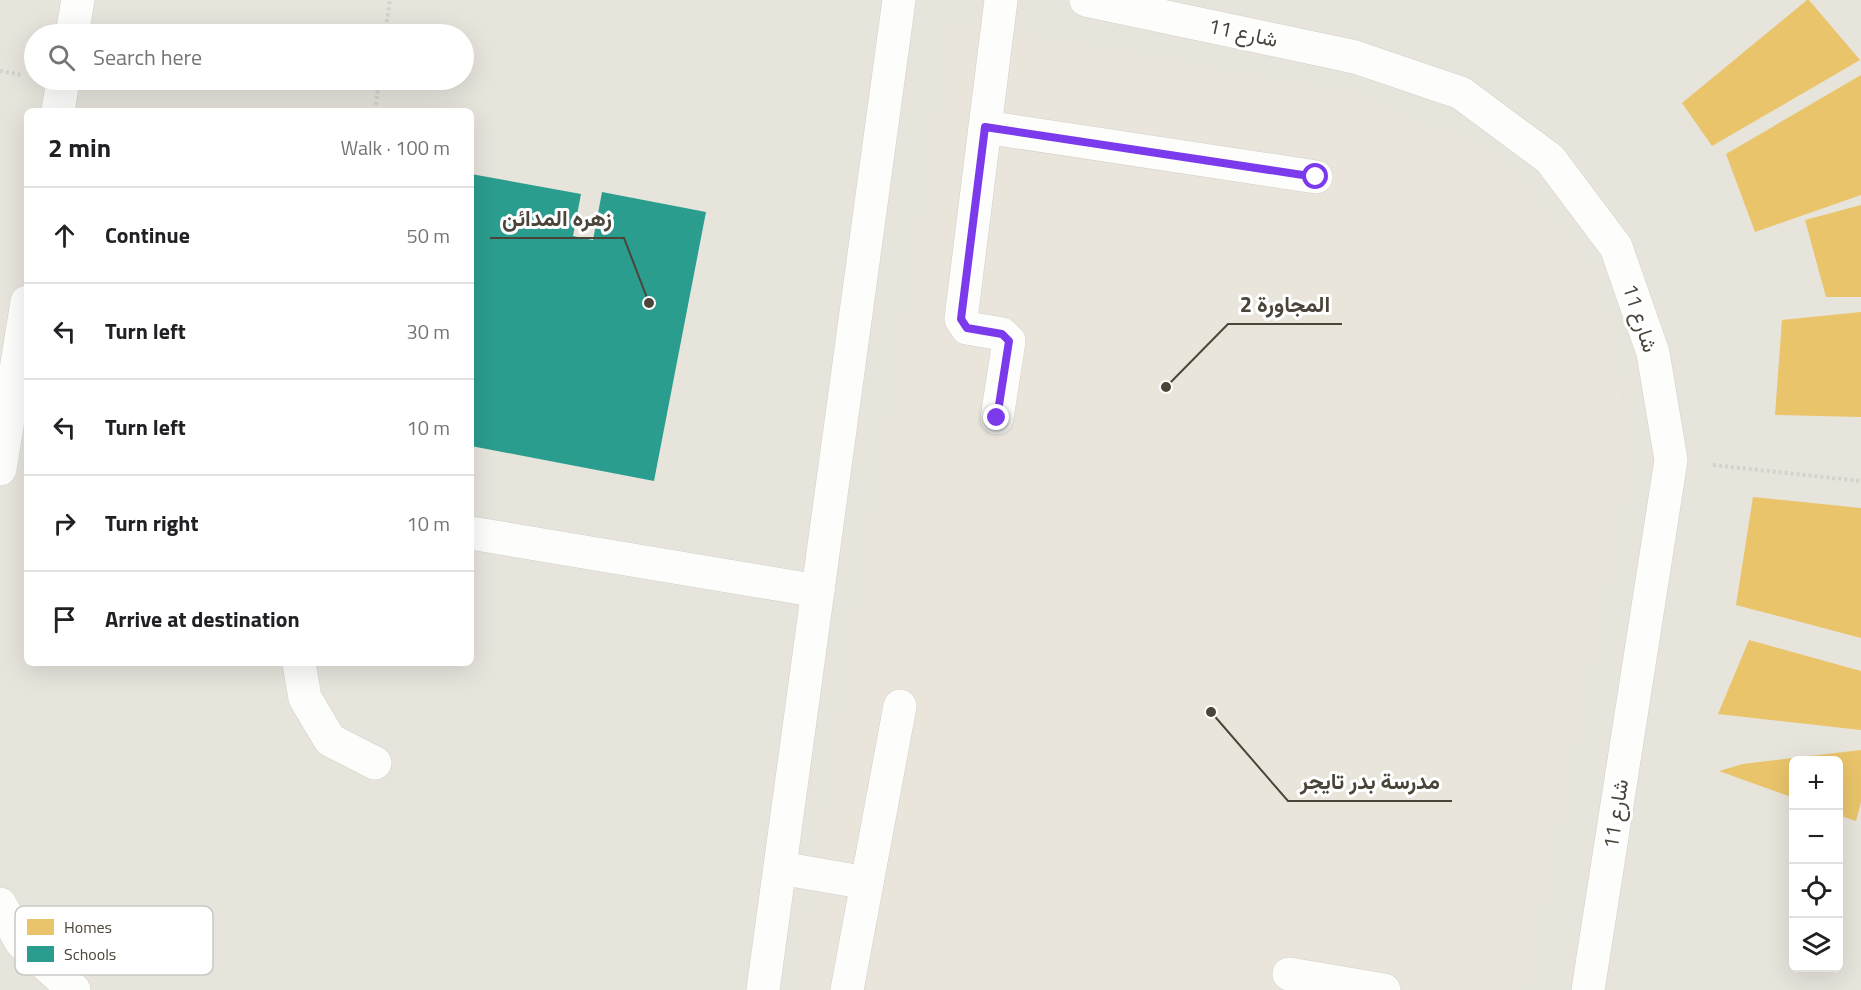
<!DOCTYPE html>
<meta charset="utf-8">
<style>
:root{--surface:#fff;--page:#f2f2f2;--text:#202124;--muted:#757577;--line:#e0e0e0}
body{margin:0;font-family:"Titillium Web",Vazirmatn,sans-serif;background:var(--page);color:var(--text)}
.controls{position:absolute;right:18px;bottom:18px;display:grid;overflow:hidden;border-radius:9px;box-shadow:0 6px 24px #0002}
.controls button{width:54px;height:54px;display:grid;place-items:center;padding:0;border:0;border-bottom:2px solid var(--line);background:var(--surface);color:var(--text);font:30px sans-serif}
.stop{position:absolute;width:18px;height:18px;margin:-14px;border:4px solid #7c3aed;border-radius:50%;background:#fff}
.stop.end{background:#7c3aed;border-color:#fff;box-shadow:0 2px 6px #0008}
.list{margin:0;padding:0;list-style:none}
h2{display:flex;justify-content:space-between;align-items:center;height:78px;margin:0;padding:0 24px;font-size:26px}
h2 small{font-size:20px;font-weight:400;color:var(--muted)}
.list li{display:grid;grid-template-columns:39px 1fr auto;gap:18px;align-items:center;box-sizing:border-box;height:96px;padding:0 24px;border-top:2px solid var(--line)}
.list b{display:block;font-size:22px;white-space:nowrap}
.list em{font-size:20px;font-style:normal;color:var(--muted)}
.icon{flex:none;width:33px;height:33px;fill:none;stroke:currentColor;stroke-width:2;stroke-linecap:round;stroke-linejoin:round}
.map{position:relative;flex:none;width:1861px;height:990px;overflow:hidden}
.search{position:absolute;background:var(--surface);box-shadow:0 6px 24px #0002;left:24px;top:24px;width:450px;height:66px;display:flex;align-items:center;gap:15px;box-sizing:border-box;padding:0 21px;border-radius:33px;color:var(--muted);font-size:22px}
.panel{position:absolute;background:var(--surface);box-shadow:0 6px 24px #0002;left:24px;top:108px;width:450px;height:558px;border-radius:9px}
.map>svg:first-child{display:block}
</style>
<div class="map">
<svg width="1861" height="990" viewBox="0 0 1861 990">
<rect width="100%" height="100%" fill="#f4f2ee"/>
<path fill="#e7e4dc" fill-rule="evenodd" d="M0 0H1861V990H0ZM34 34H464V80H34ZM27 111H471V663H27ZM1794 760H1838V968H1794Z"/>
<path fill="#eae5da" d="M957 25 1350 95 1495 157 1590 271 1630 434 1519 990H802Z"/>
<g fill="#e9c46a">
<path d="M1807 0H1809L1860 60 1712 146 1682 103Z"/>
<path d="M1861 75V195L1755 232 1726 154Z"/>
<path d="M1861 205V297H1826L1805 220Z"/>
<path d="M1861 312V417L1775 415 1782 320Z"/>
<path d="M1753 497 1861 508V638L1736 605Z"/>
<path d="M1749 640 1861 671V730L1718 714Z"/>
<path d="M1861 750V802L1856 821 1838 815V760H1794V798L1719 771 1743 764Z"/>
</g>
<path fill="#2a9d8f" d="M471 174 581 194 573 236 593 240 602 192 706 212 654 481 471 446Z"/>
<g fill="none" stroke-linecap="round" stroke-linejoin="round">
<defs>
<g id="minor">
<path d="M1086 0 1355 57 1461 93 1550 159 1616 247 1653 353 1671 460 1588 990"/>
<path d="M72 34 78 0"/>
<path d="M58 111 63 80"/>
<path d="M985 127 1316 177"/>
<path d="M997 418 1009 341 1002 334 967 328 961 319 1001 0"/>
<path d="M0 469 27 302"/>
<path d="M471 533 818 591"/>
<path d="M299 663 305 698 330 740 375 763"/>
<path d="M780 868 867 883"/>
<path d="M0 904 21 942 74 990"/>
<path d="M1289 974 1384 990"/>
<path d="M763 990 899 0"/>
<path d="M847 990 900 706"/>
</g>
</defs>
<use href="#minor" stroke="#d2d0cb" stroke-width="34"/>
<g stroke="#d3d2cc" stroke-width="4" stroke-dasharray="3 3" stroke-linecap="butt">
<path d="M385 34 390 0"/>
<path d="M0 71 22 75"/>
<path d="M375 111 379 80"/>
<path d="M1713 465 1861 481"/>
</g>
<use href="#minor" stroke="#fdfdfc" stroke-width="33"/>
</g>
<g fill="none" stroke-linecap="round" stroke-linejoin="round">
<path stroke="#7c3aed" stroke-width="8" d="M997 418 1009 341 1002 334 967 328 961 319 985 127 1316 177"/>
</g>
<g text-anchor="middle" stroke-width="6" stroke-linejoin="round" paint-order="stroke">
<g font-size="21" fill="#4b4439" stroke="#fff">
<text transform="translate(1243 33) rotate(12)" y="7">شارع 11</text>
<text transform="translate(1640 318) rotate(72)" y="7">شارع 11</text>
<text transform="translate(1616 814) rotate(-81)" y="7">شارع 11</text>
</g>
</g>
<rect x="15" y="906" width="198" height="69" rx="9" fill="#fff" stroke="#c9c7c4" stroke-width="1.5"/>
<rect x="27" y="919" width="27" height="16" fill="#e9c46a"/>
<rect x="27" y="946" width="27" height="16" fill="#2a9d8f"/>
<g font-size="16" fill="#4b4439">
<text x="64" y="933">Homes</text>
<text x="64" y="960">Schools</text>
</g>
<path fill="none" stroke="#4b4439" stroke-width="2" d="M649 303L624 238H490M1166 387L1228 324H1342M1211 712L1288 801H1452"/>
<g fill="#4b4439" stroke="#fff" stroke-width="2">
<circle cx="649" cy="303" r="6"/>
<circle cx="1166" cy="387" r="6"/>
<circle cx="1211" cy="712" r="6"/>
</g>
<g font-size="22" text-anchor="middle" font-weight="bold" fill="#4b4439" stroke="#fff" stroke-width="6" stroke-linejoin="round" paint-order="stroke">
<text x="557" y="226">زهره المدائن</text>
<text x="1285" y="312">المجاورة 2</text>
<text x="1370" y="789">مدرسة بدر تايجر</text>
</g>
</svg>
<div class="controls">
<button>+</button>
<button>−</button>
<button><svg class="icon" aria-label="locate" viewBox="0 0 24 24"><circle cx="12" cy="12" r="6"/><path d="M12 2v4M12 18v4M2 12h4M18 12h4"/></svg></button>
<button><svg class="icon" aria-label="layers" viewBox="0 0 24 24"><path d="M12 4l9 5-9 5-9-5zM3 14l9 5 9-5"/></svg></button>
</div>
<div class="stop" style="left:1316px;top:177px"></div>
<div class="stop end" style="left:997px;top:418px"></div>
<div class="search"><svg class="icon" aria-label="search" viewBox="0 0 24 24"><circle cx="10" cy="10" r="6"/><path d="M15 15l6 6"/></svg>Search here</div>
<section class="panel">
<h2>2 min<small>Walk · 100 m</small></h2>
<ul class="list">
<li><svg class="icon" aria-label="ahead" viewBox="0 0 24 24"><path d="M12 20V5M6 11l6-6 6 6"/></svg><div><b>Continue</b></div><em>50 m</em></li>
<li><svg class="icon" aria-label="left" viewBox="0 0 24 24"><path d="M17 20v-9H6M10 6l-5 5 5 5"/></svg><div><b>Turn left</b></div><em>30 m</em></li>
<li><svg class="icon" aria-label="left" viewBox="0 0 24 24"><path d="M17 20v-9H6M10 6l-5 5 5 5"/></svg><div><b>Turn left</b></div><em>10 m</em></li>
<li><svg class="icon" aria-label="right" viewBox="0 0 24 24"><path d="M7 20v-9h11M14 6l5 5-5 5"/></svg><div><b>Turn right</b></div><em>10 m</em></li>
<li><svg class="icon" aria-label="arrive" viewBox="0 0 24 24"><path d="M6 21V4h12l-3 4 3 4H6"/></svg><div><b>Arrive at destination</b></div></li>
</ul>
</section>
</div>
